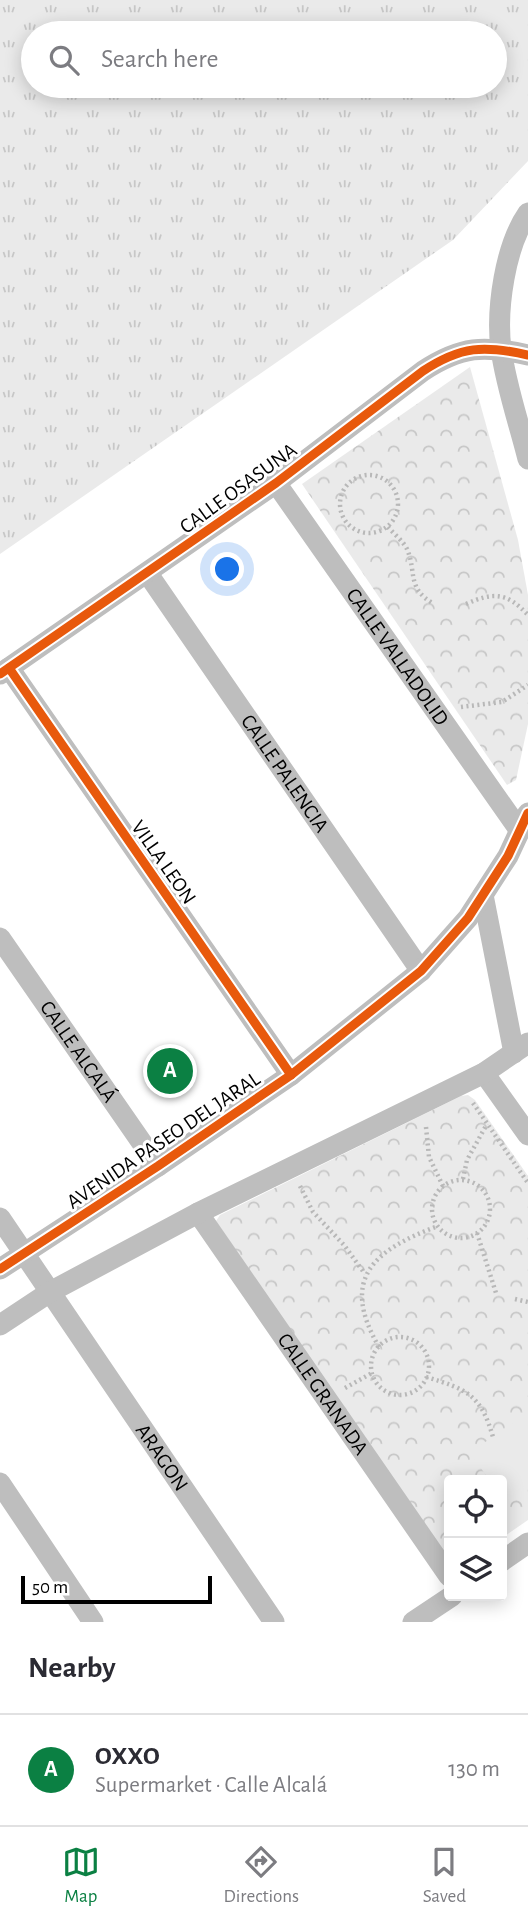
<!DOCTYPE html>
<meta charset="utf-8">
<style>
:root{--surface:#fff;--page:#f7f7f7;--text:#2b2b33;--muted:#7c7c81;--line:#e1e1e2;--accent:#0b8043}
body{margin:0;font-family:"Alegreya Sans",sans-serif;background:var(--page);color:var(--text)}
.controls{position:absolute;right:21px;bottom:21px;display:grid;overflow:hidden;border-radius:7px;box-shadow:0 4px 18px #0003}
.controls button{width:63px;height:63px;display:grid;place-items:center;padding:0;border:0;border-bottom:2px solid var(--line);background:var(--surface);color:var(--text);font:35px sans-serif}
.scale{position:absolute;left:21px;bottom:18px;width:191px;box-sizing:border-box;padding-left:7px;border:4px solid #000;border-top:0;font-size:19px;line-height:24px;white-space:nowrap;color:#000;-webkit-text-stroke:5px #fff;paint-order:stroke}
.you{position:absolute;left:228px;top:570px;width:24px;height:24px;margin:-18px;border:5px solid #fff;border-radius:50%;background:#1a73e8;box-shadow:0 0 0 10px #1a73e833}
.badge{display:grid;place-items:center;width:46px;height:46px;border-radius:50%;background:var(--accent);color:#fff;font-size:23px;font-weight:700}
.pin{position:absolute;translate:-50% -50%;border:4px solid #fff;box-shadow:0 2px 7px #0006}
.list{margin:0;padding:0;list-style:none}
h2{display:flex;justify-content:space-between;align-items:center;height:91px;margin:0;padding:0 28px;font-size:30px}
h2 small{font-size:23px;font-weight:400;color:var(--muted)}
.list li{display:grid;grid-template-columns:46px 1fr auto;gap:21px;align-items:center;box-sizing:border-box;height:112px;padding:0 28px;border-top:2px solid var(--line)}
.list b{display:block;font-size:26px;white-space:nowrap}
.list p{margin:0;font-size:23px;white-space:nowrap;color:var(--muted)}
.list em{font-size:23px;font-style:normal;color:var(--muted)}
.icon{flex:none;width:38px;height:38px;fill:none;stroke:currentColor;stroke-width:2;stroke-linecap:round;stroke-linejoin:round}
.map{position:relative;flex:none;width:528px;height:1622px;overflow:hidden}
.search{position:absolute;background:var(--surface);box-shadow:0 4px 18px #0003;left:21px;right:21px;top:21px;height:77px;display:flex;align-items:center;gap:18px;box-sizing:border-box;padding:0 24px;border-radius:38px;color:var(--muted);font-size:26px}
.sheet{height:203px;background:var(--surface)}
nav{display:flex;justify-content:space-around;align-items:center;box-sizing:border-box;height:98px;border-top:2px solid var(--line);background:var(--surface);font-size:19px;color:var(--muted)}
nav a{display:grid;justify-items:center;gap:4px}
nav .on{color:var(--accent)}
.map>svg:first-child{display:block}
</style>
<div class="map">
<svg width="528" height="1622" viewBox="0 0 528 1622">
<defs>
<pattern id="grass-tufts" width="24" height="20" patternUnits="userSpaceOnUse" patternTransform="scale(1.75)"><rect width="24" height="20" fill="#eaeaea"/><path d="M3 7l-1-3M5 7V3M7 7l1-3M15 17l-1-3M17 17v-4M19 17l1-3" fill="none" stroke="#c7c7c7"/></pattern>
<pattern id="forest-crowns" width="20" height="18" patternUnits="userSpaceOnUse" patternTransform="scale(1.75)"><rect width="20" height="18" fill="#eaeaea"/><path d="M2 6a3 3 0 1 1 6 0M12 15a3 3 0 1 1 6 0" fill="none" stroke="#c7c7c7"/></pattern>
</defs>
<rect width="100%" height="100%" fill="#fff"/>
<path fill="url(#grass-tufts)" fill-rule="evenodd" d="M0 0H528V161L453 240 0 554ZM33 33H495V86H33Z"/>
<g fill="url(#forest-crowns)">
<path d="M470 367 518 540 528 595V724L516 780 507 785 302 484Z"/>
<path d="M468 1095 475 1100 528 1176V1520L502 1538V1480H449V1563L216 1221 220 1215 461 1096Z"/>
</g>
<path fill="#eaeaea" d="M528 1414V1483L502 1500V1480H489L470 1452Z"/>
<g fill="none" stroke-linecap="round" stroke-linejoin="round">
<g stroke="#b8b8b8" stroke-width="4.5" stroke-dasharray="2 3.5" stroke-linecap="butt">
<circle cx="369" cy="504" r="29"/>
<path d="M388 527C394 534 403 541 407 549 417 572 406 588 434 604"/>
<path d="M466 604C493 592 507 592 528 615"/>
<path d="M461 707 502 702 528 685"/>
<path d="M473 1103 528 1183"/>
<path d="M426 1127 429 1157 443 1186"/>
<path d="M463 1179 467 1160 487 1124"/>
<circle cx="461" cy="1209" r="29"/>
<path d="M300 1186 313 1212 344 1245 365 1274"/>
<path d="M477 1233 496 1293"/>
<path d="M515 1299 528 1302"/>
<circle cx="400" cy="1366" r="29"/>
<path d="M379 1347C339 1278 374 1250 438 1226"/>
<path d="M426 1377C467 1389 481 1395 493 1437"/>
<path d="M345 1388 372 1373"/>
</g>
<g stroke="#bebebe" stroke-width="21">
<path d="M528 213C505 246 496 309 501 349 506 386 519 423 528 459"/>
<path id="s1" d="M276 483 520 831"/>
<path id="s2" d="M148 574 421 971"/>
<path d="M9 668 291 1075"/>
<path d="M0 674 276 483 423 371C461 346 484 345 528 355"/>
<path d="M483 895 514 1053"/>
<path id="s3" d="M0 938 158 1166"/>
<path d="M484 1073 528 1135"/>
<path id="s4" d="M198 1213 449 1576"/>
<path id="s5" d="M0 1218 274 1622"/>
<path d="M0 1269 158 1166 291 1075 421 971 468 918 508 856 528 813"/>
<path d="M0 1325 50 1292 198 1213 484 1073 528 1043"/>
<path d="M0 1483 93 1622"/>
<path d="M502 1561 528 1543"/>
<path d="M413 1622 452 1596"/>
</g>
<defs>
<g id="cycleway">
<path d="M9 668 291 1075"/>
<path d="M0 674 276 483 423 371C461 346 484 345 528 355"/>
<path d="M0 1269 158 1166 291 1075 421 971 468 918 508 856 528 813"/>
</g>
</defs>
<use href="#cycleway" stroke="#fff" stroke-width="13"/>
<use href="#cycleway" stroke="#e8590c" stroke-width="9"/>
</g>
<g text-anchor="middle" stroke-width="6" stroke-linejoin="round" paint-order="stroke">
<g font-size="21" fill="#000" stroke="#fff">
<text transform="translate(238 488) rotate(-36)" y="7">CALLE OSASUNA</text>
<text dy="7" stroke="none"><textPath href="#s1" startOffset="212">CALLE VALLADOLID</textPath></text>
<text dy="7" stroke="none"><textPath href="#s2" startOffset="242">CALLE PALENCIA</textPath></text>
<text transform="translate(164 862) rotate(55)" y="7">VILLA LEON</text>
<text dy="7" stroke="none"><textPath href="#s3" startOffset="138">CALLE ALCALÁ</textPath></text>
<text transform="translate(163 1140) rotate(-34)" y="7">AVENIDA PASEO DEL JARAL</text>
<text dy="7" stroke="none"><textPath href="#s4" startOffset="220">CALLE GRANADA</textPath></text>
<text dy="7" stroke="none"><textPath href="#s5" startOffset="289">ARAGON</textPath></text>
</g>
</g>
</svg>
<div class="controls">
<button><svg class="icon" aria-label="locate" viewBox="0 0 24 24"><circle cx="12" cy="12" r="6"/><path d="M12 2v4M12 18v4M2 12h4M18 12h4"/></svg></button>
<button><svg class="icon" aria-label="layers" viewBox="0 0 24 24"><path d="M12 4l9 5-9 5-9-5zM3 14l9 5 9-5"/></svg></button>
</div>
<div class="scale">50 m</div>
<div class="you"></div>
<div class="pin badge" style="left:170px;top:1071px">A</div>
<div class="search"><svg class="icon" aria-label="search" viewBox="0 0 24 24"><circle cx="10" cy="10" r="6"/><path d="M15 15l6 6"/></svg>Search here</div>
</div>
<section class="sheet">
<h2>Nearby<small></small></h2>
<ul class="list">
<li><span class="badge">A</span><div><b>OXXO</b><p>Supermarket · Calle Alcalá</p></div><em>130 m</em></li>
</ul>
</section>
<nav>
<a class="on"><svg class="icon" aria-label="map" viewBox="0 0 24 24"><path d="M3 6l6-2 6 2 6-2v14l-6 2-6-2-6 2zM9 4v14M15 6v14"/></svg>Map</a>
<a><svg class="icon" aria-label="directions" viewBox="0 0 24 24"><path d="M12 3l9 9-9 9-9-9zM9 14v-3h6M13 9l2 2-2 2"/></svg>Directions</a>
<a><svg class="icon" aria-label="saved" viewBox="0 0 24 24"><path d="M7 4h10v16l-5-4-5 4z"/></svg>Saved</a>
</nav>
